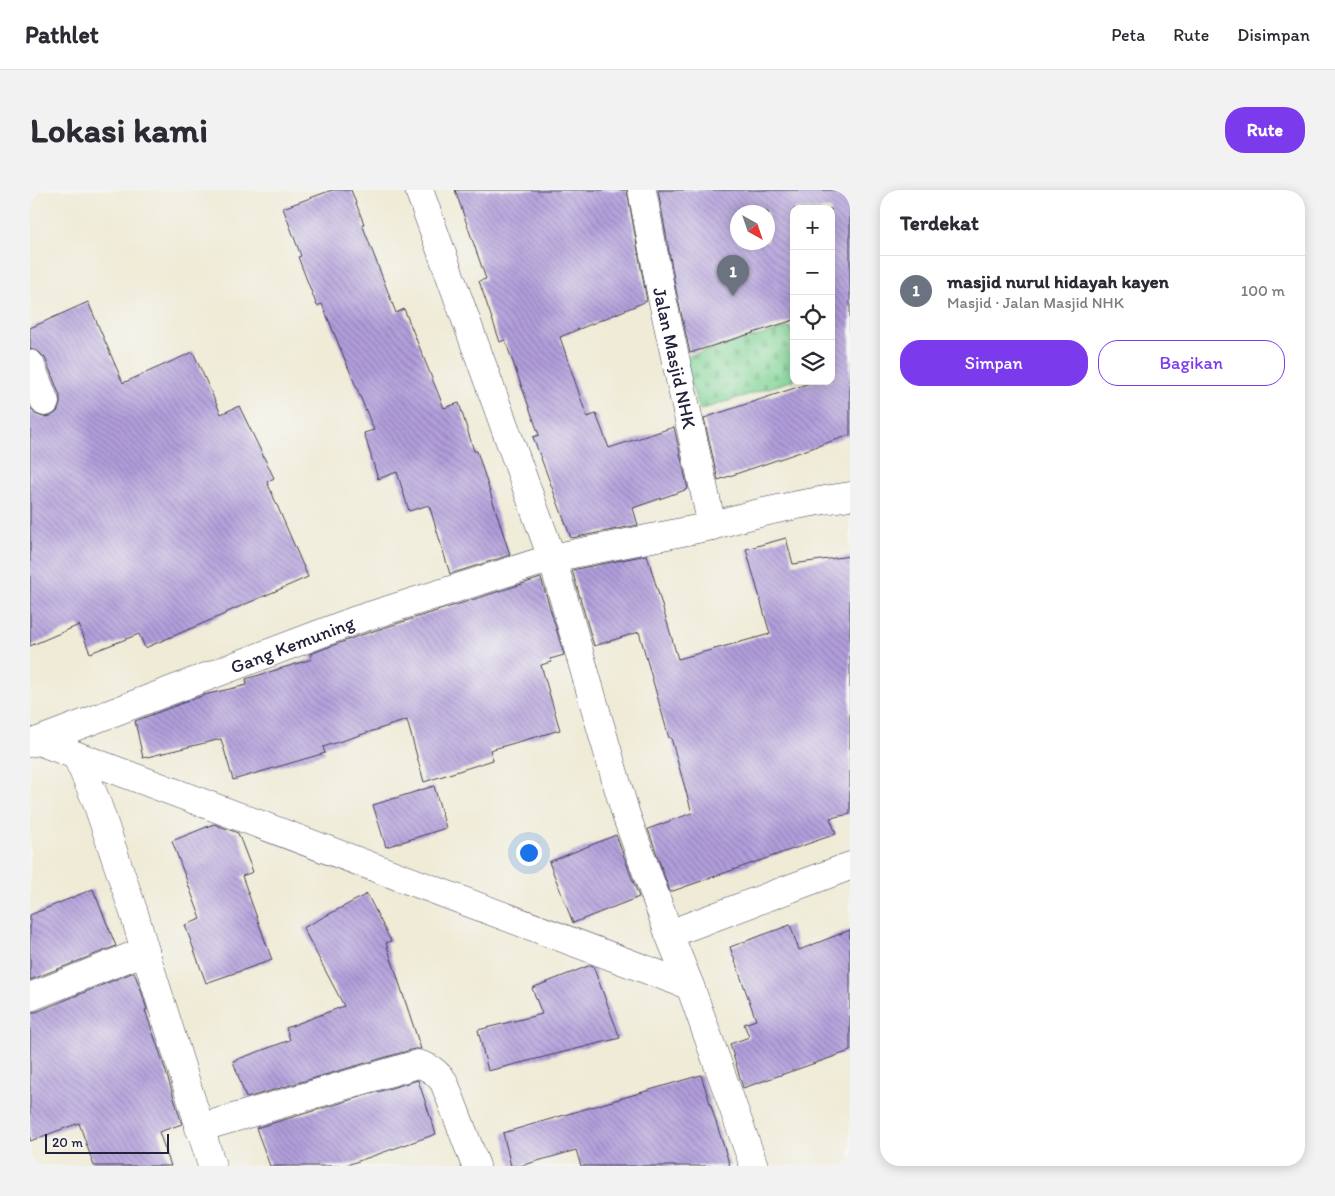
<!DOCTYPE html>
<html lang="id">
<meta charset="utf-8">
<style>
:root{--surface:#fff;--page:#f2f2f3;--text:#2b2b33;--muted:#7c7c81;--line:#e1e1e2;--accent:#7c3aed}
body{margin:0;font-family:Itim,sans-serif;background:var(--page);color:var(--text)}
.controls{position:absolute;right:15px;top:15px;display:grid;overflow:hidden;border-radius:10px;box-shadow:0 2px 12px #0003}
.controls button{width:45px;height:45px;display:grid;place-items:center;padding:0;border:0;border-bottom:1px solid var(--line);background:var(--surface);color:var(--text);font:25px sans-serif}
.compass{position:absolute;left:700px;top:15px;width:45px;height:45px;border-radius:50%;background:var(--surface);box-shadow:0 2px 12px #0003;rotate:140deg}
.scale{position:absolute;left:15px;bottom:12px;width:124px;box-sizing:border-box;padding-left:5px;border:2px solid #22223b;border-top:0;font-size:14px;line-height:18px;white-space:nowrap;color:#22223b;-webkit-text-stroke:4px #f6f6f2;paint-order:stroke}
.you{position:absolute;left:498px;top:662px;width:18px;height:18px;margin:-12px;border:4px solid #fff;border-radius:50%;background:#1a73e8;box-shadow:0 0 0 8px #1a73e833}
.badge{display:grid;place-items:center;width:32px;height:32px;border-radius:50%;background:var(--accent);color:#fff;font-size:16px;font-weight:700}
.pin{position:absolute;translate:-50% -41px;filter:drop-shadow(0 1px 2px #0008)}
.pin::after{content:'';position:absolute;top:26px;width:18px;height:15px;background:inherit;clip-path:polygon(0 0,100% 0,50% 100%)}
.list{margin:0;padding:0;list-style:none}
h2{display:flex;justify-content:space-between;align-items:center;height:65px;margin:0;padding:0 20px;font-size:21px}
h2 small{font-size:16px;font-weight:400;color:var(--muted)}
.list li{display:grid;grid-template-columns:32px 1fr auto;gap:15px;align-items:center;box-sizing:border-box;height:70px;padding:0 20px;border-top:1px solid var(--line)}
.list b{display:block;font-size:19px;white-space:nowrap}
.list p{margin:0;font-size:16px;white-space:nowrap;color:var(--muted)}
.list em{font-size:16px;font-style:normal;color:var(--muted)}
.actions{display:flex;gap:10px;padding:15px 20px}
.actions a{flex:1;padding:11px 0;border:1px solid var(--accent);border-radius:20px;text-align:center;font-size:18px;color:var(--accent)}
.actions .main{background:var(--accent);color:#fff}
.icon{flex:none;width:28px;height:28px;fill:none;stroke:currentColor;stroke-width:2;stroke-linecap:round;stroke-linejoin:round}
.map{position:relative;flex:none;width:820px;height:976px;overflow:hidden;border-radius:20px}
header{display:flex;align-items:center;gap:30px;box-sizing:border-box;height:70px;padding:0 25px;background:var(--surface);border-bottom:1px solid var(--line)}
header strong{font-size:24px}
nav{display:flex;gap:28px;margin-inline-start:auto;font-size:18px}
.intro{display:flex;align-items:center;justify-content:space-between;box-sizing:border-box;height:120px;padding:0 30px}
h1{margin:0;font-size:35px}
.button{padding:12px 22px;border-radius:20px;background:var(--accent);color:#fff;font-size:18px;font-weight:700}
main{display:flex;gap:30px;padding:0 30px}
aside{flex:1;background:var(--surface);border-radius:20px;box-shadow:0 2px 12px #0003}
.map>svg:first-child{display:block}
</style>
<header>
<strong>Pathlet</strong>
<nav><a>Peta</a><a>Rute</a><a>Disimpan</a></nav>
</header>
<div class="intro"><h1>Lokasi kami</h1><a class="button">Rute</a></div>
<main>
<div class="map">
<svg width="820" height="976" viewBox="0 0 820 976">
<defs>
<pattern id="cemetery-stones" width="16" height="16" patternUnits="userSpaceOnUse" patternTransform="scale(1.25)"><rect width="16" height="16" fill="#81d496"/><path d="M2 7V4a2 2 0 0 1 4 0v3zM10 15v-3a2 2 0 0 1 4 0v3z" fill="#6fb682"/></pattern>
<pattern id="building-back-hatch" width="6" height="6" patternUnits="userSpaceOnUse" patternTransform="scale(1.25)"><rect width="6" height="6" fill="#b19edb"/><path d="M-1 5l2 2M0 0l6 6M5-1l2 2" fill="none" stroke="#9080b3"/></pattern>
</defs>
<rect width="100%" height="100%" fill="#f6f6f2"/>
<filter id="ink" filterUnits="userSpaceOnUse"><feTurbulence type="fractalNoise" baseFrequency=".02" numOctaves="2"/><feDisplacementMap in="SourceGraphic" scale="10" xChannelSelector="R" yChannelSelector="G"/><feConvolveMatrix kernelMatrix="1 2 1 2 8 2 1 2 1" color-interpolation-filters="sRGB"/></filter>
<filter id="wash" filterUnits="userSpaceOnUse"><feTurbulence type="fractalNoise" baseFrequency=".0096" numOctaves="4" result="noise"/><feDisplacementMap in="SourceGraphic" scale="20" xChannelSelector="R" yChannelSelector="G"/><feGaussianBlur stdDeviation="1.12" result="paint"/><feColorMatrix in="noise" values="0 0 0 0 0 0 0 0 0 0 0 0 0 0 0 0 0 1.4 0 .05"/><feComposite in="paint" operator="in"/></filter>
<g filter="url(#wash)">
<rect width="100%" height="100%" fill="#efebd7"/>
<path fill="url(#cemetery-stones)" stroke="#527b68" d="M760 137 764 147V190L670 220 651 168Z"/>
<g id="blocks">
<g fill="url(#building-back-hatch)" fill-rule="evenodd">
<path d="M302 0H321L334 34H332L366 123 374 119 414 218 429 213 444 261H447L480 365 420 384 399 315 379 321 367 282 348 289 334 243 344 240 292 114 287 116 268 67 271 66 253 18Z"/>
<path d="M425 0H597L617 111 530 147 557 227 566 224 579 258 644 237 658 299 603 318 608 335 541 348 503 247 509 245 475 150 470 152 449 91 456 89Z"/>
<path d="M628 0H820V245L688 290 674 228 783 192 782 191H801V19H764V130L660 163 646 100ZM708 22H738V52H708Z"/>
<path d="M58 112 93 193 163 162 191 224 209 216 244 288 237 292 278 387 195 423V424L115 458 109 444 60 463 49 435 0 456V217L5 224 13 227 21 226 27 222 30 214V206L15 168 9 162 0 159V138Z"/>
<path d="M756 348 763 374 820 366V624L800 628 806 644 640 702 618 639 662 623 641 548H639L609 442 564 456 542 380 617 365 648 469 740 444 716 359Z"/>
<path d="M511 388 534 465 520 469 521 472 511 475 530 540 460 560 463 570 394 592 377 530 293 557 295 563 203 590 191 549 113 568 105 531 174 505 217 495 216 489 282 469 280 464 331 445Z"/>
<path d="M404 596 416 638 356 657 343 615Z"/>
<path d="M184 634 208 643 223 682 212 686 242 770 176 793 155 735 171 729 142 651Z"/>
<path d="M586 645 609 707 543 733 519 672Z"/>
<path d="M63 699 86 756 0 790V725Z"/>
<path d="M337 704 361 751 356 753 391 859H384L216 908 203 871 260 850 256 838 314 816 273 738Z"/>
<path d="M760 735 769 760 820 740V861L713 898 700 854 719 847 714 834 726 830 700 757Z"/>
<path d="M561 775 563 776 590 848 458 881 448 840 512 824 502 798Z"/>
<path d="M104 782 111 800 117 820H115L131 866 152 934 129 942 141 976H64L49 933 0 951V822H6Z"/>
<path d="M671 885 700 976H551L546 960 490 976H481L473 943Z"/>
<path d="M388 890 406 944 314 976H240L226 938Z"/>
</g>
</g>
</g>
<g filter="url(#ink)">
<use href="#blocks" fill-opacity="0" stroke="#414052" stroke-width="1"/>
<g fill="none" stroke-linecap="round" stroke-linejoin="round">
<defs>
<g id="minor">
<path d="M389 0 522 368 596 625 639 744 660 796 724 976"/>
<path id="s1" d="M612 0 631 103 682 336"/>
<path d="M0 174 15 212"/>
<path id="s2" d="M8 551 326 430 522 368 682 336C727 322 773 313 820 306"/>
<path d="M0 553 8 551 660 796"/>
<path d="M47 567 66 610 104 723 115 761 182 976"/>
<path d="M639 744 820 676"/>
<path d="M0 807 115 761"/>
<path d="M169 938 388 874C400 877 406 882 414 892L446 976"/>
</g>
</defs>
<use href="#minor" stroke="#414052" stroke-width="29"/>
<use href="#minor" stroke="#fff" stroke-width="28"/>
</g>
</g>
<g text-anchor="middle" stroke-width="4" stroke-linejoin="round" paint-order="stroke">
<g font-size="19" fill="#22223b" stroke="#f6f6f2">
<text dy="7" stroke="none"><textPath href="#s1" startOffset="171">Jalan Masjid NHK</textPath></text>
<text dy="7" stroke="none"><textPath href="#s2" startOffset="272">Gang Kemuning</textPath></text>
</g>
</g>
</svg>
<div class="controls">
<button>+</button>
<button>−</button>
<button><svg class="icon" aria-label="locate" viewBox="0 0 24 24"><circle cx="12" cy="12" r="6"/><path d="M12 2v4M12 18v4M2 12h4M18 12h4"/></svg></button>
<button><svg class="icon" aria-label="layers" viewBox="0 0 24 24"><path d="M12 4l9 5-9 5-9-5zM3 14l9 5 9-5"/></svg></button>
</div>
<svg class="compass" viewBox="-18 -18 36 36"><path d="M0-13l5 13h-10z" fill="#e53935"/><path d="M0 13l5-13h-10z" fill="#7c7c81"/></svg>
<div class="scale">20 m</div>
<div class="you"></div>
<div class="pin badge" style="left:703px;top:106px;background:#6b7280">1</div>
</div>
<aside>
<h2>Terdekat<small></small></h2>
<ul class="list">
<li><span class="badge" style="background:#6b7280">1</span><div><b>masjid nurul hidayah kayen</b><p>Masjid · Jalan Masjid NHK</p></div><em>100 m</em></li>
</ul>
<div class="actions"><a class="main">Simpan</a><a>Bagikan</a></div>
</aside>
</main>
